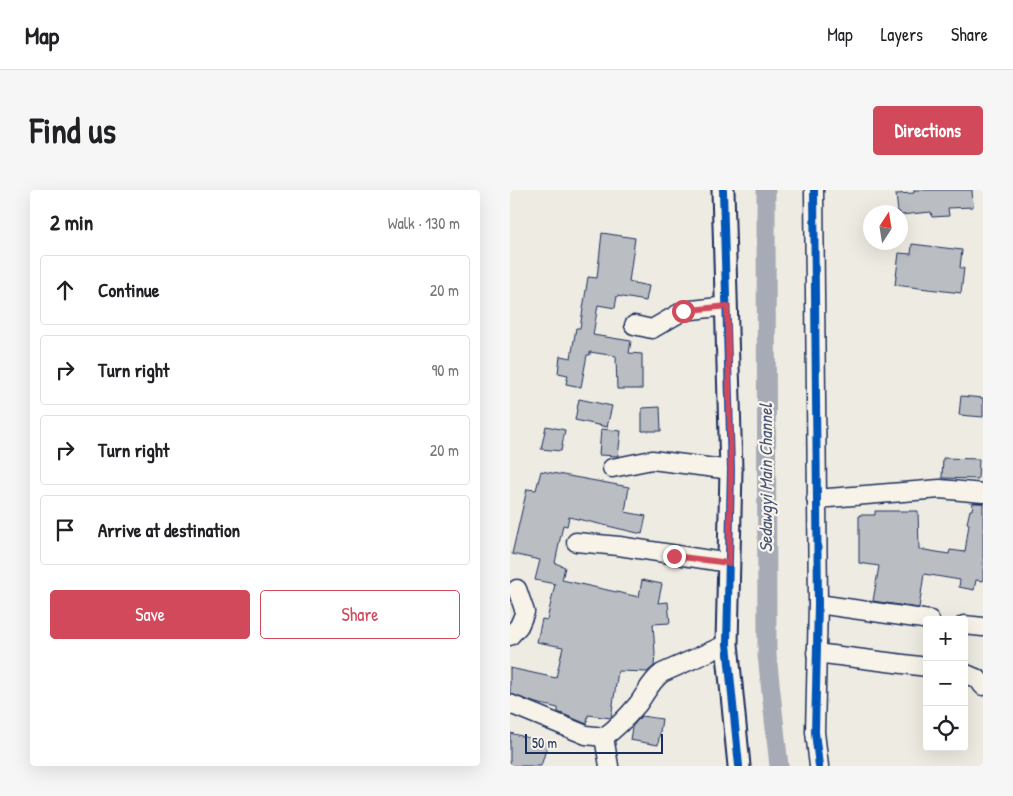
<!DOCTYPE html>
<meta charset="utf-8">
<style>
:root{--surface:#fff;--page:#f6f6f6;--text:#202124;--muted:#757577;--line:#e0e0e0;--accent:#d1495b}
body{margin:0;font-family:"Patrick Hand",sans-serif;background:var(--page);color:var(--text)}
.controls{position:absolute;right:15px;bottom:15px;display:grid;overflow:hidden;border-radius:5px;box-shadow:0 5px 20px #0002}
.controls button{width:45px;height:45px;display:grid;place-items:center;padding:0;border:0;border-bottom:1px solid var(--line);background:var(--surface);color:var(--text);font:25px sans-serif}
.compass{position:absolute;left:353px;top:15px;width:45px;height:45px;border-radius:50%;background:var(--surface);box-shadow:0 5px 20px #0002;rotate:12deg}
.scale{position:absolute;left:15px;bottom:12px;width:138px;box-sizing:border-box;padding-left:5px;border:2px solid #1b2f5e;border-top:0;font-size:14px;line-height:18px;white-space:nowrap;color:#1b2f5e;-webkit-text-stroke:4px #f7f3e8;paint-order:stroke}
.stop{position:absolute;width:15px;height:15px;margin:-11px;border:4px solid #d1495b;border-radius:50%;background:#fff}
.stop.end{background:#d1495b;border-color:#fff;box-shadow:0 1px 5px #0008}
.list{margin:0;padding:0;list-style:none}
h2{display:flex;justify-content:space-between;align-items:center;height:65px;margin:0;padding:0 20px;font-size:21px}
h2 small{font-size:16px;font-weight:400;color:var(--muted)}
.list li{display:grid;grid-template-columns:32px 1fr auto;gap:15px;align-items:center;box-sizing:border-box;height:70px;margin:0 10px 10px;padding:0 10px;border:1px solid var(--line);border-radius:5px}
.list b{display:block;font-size:19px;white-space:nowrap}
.list em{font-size:16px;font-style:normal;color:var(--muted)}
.actions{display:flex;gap:10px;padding:15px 20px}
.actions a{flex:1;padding:11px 0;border:1px solid var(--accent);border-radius:5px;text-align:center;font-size:18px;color:var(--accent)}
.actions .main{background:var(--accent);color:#fff}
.icon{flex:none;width:28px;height:28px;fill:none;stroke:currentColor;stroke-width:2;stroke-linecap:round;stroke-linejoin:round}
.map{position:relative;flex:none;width:473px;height:576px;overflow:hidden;border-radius:5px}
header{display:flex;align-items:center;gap:30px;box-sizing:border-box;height:70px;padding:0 25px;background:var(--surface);border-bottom:1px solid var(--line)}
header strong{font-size:24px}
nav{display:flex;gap:28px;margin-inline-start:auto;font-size:18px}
.intro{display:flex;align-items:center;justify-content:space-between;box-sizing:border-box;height:120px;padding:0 30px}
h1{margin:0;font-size:35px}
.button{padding:12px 22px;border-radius:5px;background:var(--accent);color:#fff;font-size:18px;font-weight:700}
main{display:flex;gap:30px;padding:0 30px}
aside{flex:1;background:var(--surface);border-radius:5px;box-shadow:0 5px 20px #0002}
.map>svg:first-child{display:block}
</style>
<header>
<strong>Map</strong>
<nav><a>Map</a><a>Layers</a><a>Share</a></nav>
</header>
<div class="intro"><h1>Find us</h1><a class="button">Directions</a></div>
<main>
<aside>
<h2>2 min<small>Walk · 130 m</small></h2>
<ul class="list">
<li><svg class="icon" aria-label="ahead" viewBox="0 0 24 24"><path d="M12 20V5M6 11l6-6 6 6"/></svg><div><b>Continue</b></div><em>20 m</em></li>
<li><svg class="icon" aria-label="right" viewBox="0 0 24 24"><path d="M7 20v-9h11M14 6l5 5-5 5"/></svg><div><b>Turn right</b></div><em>90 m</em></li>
<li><svg class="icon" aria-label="right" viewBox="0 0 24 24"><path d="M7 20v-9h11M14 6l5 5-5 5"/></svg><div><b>Turn right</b></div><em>20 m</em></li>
<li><svg class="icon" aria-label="arrive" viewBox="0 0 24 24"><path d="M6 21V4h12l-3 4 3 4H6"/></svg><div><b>Arrive at destination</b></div></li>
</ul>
<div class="actions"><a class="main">Save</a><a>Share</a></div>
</aside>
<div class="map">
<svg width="473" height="576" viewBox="0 0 473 576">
<rect width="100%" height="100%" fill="#eeebe2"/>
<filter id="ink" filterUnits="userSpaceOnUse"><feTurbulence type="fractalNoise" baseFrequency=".02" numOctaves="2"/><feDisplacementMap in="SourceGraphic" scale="10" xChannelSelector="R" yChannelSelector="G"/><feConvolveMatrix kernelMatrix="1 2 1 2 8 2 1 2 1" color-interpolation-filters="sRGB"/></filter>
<g filter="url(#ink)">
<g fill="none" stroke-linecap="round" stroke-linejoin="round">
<path stroke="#a6abb5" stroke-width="19" d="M256 0 257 465 269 576"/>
</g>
<g fill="#babdc2" stroke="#1b2f5e">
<path d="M404 0H462L463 17 438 18 439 26 422 27 421 22 390 25V22H388L386 4 404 3Z"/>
<path d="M92 43 125 48 119 92 139 96 136 111 107 106 105 118 88 115 83 145 121 151 119 163 132 164V199H107L106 166 80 162V165H77L71 197 56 194 58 185 48 183 50 166 61 168 66 138H70L78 87 87 88Z"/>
<path d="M402 54 452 60 450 78H454L451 103 385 95 389 63 401 64Z"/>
<path d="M451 206 473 208V227L449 225Z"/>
<path d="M69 209 102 216 97 237 65 230Z"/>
<path d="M150 217 151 241H132V218Z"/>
<path d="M36 236 55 240 51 261 31 259Z"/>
<path d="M91 239 111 241 108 266 89 265Z"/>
<path d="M433 268 469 269 468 289 432 288Z"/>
<path d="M31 281 119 297 115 322 136 326 132 344 59 327 57 336 53 335 45 373 55 377 52 390 129 407 132 390 152 394 148 413 158 412 160 433 143 434 145 463 144 476 137 482 108 481 101 528 78 525 77 534 48 522V518L26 513 0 504V478L46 488 53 457 27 452 32 429 37 430 45 394 25 390 30 370 2 364 17 299 26 300Z"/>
<path d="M463 313H473V391L466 390 464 400 449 397 450 390 414 384 409 418 363 411 369 376 349 373V325H365V321H408L409 359 439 364 440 360 455 362 459 334 457 333 460 320H462Z"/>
<path d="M131 526 152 529 148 555 120 550 122 537Z"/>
<path d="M0 543 38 553 31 576H0Z"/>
</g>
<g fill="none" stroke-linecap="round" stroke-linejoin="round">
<defs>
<g id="minor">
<path d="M304 0 308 414 305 542 309 576"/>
<path d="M124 135 142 139 173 121 217 116"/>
<path d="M102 278 142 270 221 280"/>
<path d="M306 309 430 299 473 303"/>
<path d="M66 352 109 356 219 373"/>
<path d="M308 414 420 430"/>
<path d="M454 435 473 437"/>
<path d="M0 446 9 436 15 422 7 399"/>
<path d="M306 463 417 477"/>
<path d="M454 483 468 489 473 496"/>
<path d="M0 514 76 545 94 547C107 538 118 526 128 514 136 503 141 491 152 483L217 454"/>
<path d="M94 547 99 576"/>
</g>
<path id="tertiary" d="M213 0 221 280 217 454 229 576"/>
</defs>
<use href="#minor" stroke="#1b2f5e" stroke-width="21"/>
<use href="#tertiary" stroke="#1b2f5e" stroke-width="25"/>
<use href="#minor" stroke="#f7f3e8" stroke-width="18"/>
<use href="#tertiary" stroke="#f7f3e8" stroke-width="21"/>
<defs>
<g id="cycleway">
<path d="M213 0 221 280 217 454 229 576"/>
<path d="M304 0 308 414 305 542 309 576"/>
</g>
</defs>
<use href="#cycleway" stroke="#f7f3e8" stroke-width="11"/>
<use href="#cycleway" stroke="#0057b8" stroke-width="8"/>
</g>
</g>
<g fill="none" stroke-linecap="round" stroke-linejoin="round" filter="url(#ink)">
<path stroke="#d1495b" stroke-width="6" d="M164 366 219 373 221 280 217 116 173 121"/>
</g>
<g text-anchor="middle" stroke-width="4.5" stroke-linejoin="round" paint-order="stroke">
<g font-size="18" font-style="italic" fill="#455478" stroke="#f7f3e8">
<text transform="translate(256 288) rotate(-90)" y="6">Sedawgyi Main Channel</text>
</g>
</g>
</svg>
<div class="controls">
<button>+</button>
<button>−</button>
<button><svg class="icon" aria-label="locate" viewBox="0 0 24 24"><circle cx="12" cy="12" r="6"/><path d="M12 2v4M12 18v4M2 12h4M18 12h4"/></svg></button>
</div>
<svg class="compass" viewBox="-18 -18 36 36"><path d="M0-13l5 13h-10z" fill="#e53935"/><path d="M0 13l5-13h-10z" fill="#757577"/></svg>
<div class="scale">50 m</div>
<div class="stop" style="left:173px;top:121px"></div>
<div class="stop end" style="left:164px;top:366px"></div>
</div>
</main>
